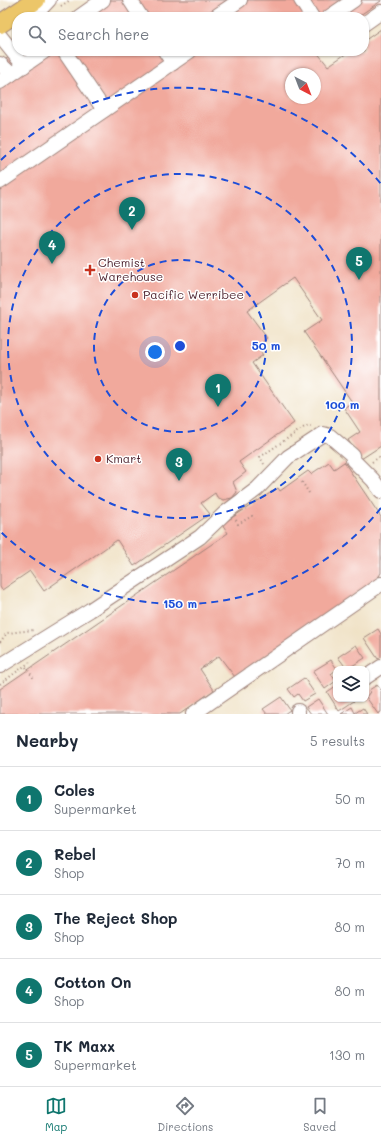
<!DOCTYPE html>
<style>
:root{--surface:#fff;--page:#f6f6f7;--text:#1f2937;--muted:#747a83;--line:#e0e1e3;--accent:#0f766e}
body{margin:0;font-family:Mali,sans-serif;background:var(--page);color:var(--text)}
.controls{position:absolute;right:12px;bottom:12px;display:grid;overflow:hidden;border-radius:8px;box-shadow:0 1px 3px #0004}
.controls button{width:36px;height:36px;display:grid;place-items:center;padding:0;border:0;border-bottom:1px solid var(--line);background:var(--surface);color:var(--text);font:20px sans-serif}
.compass{position:absolute;left:285px;top:68px;width:36px;height:36px;border-radius:50%;background:var(--surface);box-shadow:0 1px 3px #0004;rotate:138deg}
.you{position:absolute;left:155px;top:352px;width:14px;height:14px;margin:-10px;border:3px solid #fff;border-radius:50%;background:#1a73e8;box-shadow:0 0 0 6px #1a73e833}
.badge{display:grid;place-items:center;width:26px;height:26px;border-radius:50%;background:var(--accent);color:#fff;font-size:13px;font-weight:700}
.pin{position:absolute;translate:-50% -33px;filter:drop-shadow(0 1px 2px #0008)}
.pin::after{content:'';position:absolute;top:21px;width:14px;height:12px;background:inherit;clip-path:polygon(0 0,100% 0,50% 100%)}
.list{margin:0;padding:0;list-style:none}
h2{display:flex;justify-content:space-between;align-items:center;height:52px;margin:0;padding:0 16px;font-size:17px}
h2 small{font-size:13px;font-weight:400;color:var(--muted)}
.list li{display:grid;grid-template-columns:26px 1fr auto;gap:12px;align-items:center;box-sizing:border-box;height:64px;padding:0 16px;border-top:1px solid var(--line)}
.list b{display:block;font-size:15px;white-space:nowrap}
.list p{margin:0;font-size:13px;white-space:nowrap;color:var(--muted)}
.list em{font-size:13px;font-style:normal;color:var(--muted)}
.icon{flex:none;width:22px;height:22px;fill:none;stroke:currentColor;stroke-width:2;stroke-linecap:round;stroke-linejoin:round}
.map{position:relative;flex:none;width:381px;height:714px;overflow:hidden}
.search{position:absolute;background:var(--surface);box-shadow:0 1px 3px #0004;left:12px;right:12px;top:12px;height:44px;display:flex;align-items:center;gap:10px;box-sizing:border-box;padding:0 14px;border-radius:16px;color:var(--muted);font-size:15px}
.sheet{height:372px;background:var(--surface)}
nav{display:flex;justify-content:space-around;align-items:center;box-sizing:border-box;height:56px;border-top:1px solid var(--line);background:var(--surface);font-size:11px;color:var(--muted)}
nav a{display:grid;justify-items:center;gap:2px}
nav .on{color:var(--accent)}
.map>svg:first-child{display:block}
</style>
<div class="map">
<svg width="381" height="714" viewBox="0 0 381 714">
<rect width="100%" height="100%" fill="#fff"/>
<filter id="ink" filterUnits="userSpaceOnUse"><feTurbulence type="fractalNoise" baseFrequency=".025" numOctaves="2"/><feDisplacementMap in="SourceGraphic" scale="8" xChannelSelector="R" yChannelSelector="G"/><feConvolveMatrix kernelMatrix="1 2 1 2 8 2 1 2 1" color-interpolation-filters="sRGB"/></filter>
<filter id="wash" filterUnits="userSpaceOnUse"><feTurbulence type="fractalNoise" baseFrequency=".012" numOctaves="4" result="noise"/><feDisplacementMap in="SourceGraphic" scale="16" xChannelSelector="R" yChannelSelector="G"/><feGaussianBlur stdDeviation="0.9" result="paint"/><feColorMatrix in="noise" values="0 0 0 0 0 0 0 0 0 0 0 0 0 0 0 0 0 1.4 0 .05"/><feComposite in="paint" operator="in"/></filter>
<g filter="url(#wash)">
<rect width="100%" height="100%" fill="#f0e2c6"/>
<g id="blocks">
<g fill="#f1a99c" fill-rule="evenodd">
<path d="M93 0H381V1L357 17H68Z"/>
<path d="M381 29V446L361 459 348 440 360 432 344 408 352 402 304 332 322 320 293 278 247 311 267 338 257 347 263 355 252 363 294 423 239 462 246 472 233 482 237 492 232 498 223 500 217 497 215 493 201 503 210 514 134 566 117 540 44 591 30 571 2 590 0 587V63L18 51H316L328 66 350 51H364V41ZM291 74H315V98H291Z"/>
<path d="M329 462 334 469 344 462 381 517V573L377 579 235 677 219 656 200 669 214 690 180 714H0V689L228 533 222 524 278 488 280 491 308 471 311 474Z"/>
<path d="M378 629 381 634V657L378 659 364 638Z"/>
<path d="M356 645 365 658 347 669 338 657Z"/>
<path d="M331 660 337 669 331 674 336 681 325 689 313 671Z"/>
<path d="M304 678 315 694 303 701 298 694 294 697 288 689Z"/>
<path d="M377 685 381 690V712L378 714 366 697 370 692 369 690Z"/>
<path d="M336 686V699H353L354 701 339 711 327 692Z"/>
<path d="M281 697 290 710 284 714H267L263 709Z"/>
<path d="M318 699 328 714H311L306 707Z"/>
<path d="M352 707 355 713 363 708 367 714H341Z"/>
</g>
</g>
</g>
<g filter="url(#ink)">
<use href="#blocks" fill-opacity="0" stroke="#9d8078" stroke-width="1"/>
<g fill="none" stroke-linecap="round" stroke-linejoin="round">
<defs>
<g id="minor">
<path d="M130 0 141 17"/>
<path d="M301 0 312 17"/>
<path d="M33 17 49 0"/>
<path d="M79 17 103 0"/>
<path d="M215 17 240 0"/>
<path d="M329 17 354 0"/>
<path d="M364 24 381 12"/>
<path d="M0 36 24 66"/>
<path d="M64 51 104 110"/>
<path d="M165 51 173 63"/>
<path d="M0 64 11 74"/>
<path d="M0 82 45 51"/>
<path d="M0 182 190 51"/>
<path d="M0 666 90 610 200 537 225 513 257 489 288 457 323 434 330 436 352 455 353 460 373 480 381 491"/>
<path d="M366 677 381 667"/>
<path d="M298 711V714"/>
<path d="M193 714 381 584"/>
</g>
<path id="major" d="M0 24 36 0"/>
</defs>
<use href="#minor" stroke="#9d8078" stroke-width="16"/>
<use href="#major" stroke="#9d8078" stroke-width="20"/>
<g stroke="#9d8078" stroke-width="2" stroke-dasharray="1 3" stroke-linecap="butt">
<path d="M61 6 70 0"/>
<path d="M372 462 381 456"/>
<path d="M264 464 260 457 306 426H311"/>
<path d="M302 482 309 493"/>
<path d="M236 520 238 524 252 516 254 519"/>
<path d="M0 642 7 633 34 630"/>
<path d="M26 667 34 679"/>
<path d="M0 684 30 662"/>
</g>
<use href="#minor" stroke="#fff" stroke-width="14"/>
<use href="#major" stroke="#ecc669" stroke-width="18"/>
</g>
</g>
<g fill="none" stroke="#1d4ed8" stroke-width="2" stroke-dasharray="7 5">
<circle cx="180" cy="346" r="86"/>
<circle cx="180" cy="346" r="172"/>
<path d="M381 508A258 258 0 0 1 1 532M1 160A258 258 0 0 1 381 184"/>
</g>
<g fill="#c8321e" stroke="#fff" stroke-width="1.5">
<path d="M88 264h4v4h4v4h-4v4h-4v-4h-4v-4h4z"/>
<circle cx="135" cy="295" r="4"/>
<circle cx="98" cy="459" r="4"/>
</g>
<g text-anchor="middle" stroke-width="3" stroke-linejoin="round" paint-order="stroke">
<g font-size="12" fill="#4a1f2b" stroke="#fff" text-anchor="start">
<text x="98" y="267">Chemist<tspan x="98" dy="14">Warehouse</tspan></text>
<text x="143" y="299">Pacific Werribee</text>
<text x="106" y="463">Kmart</text>
</g>
</g>
<circle cx="180" cy="346" r="6" fill="#1d4ed8" stroke="#fff" stroke-width="2"/>
<g font-size="12" text-anchor="middle" font-weight="bold" fill="#1d4ed8" stroke="#fff" stroke-width="3" stroke-linejoin="round" paint-order="stroke">
<text x="266" y="350">50 m</text>
<text x="342" y="409">100 m</text>
<text x="180" y="608">150 m</text>
</g>
</svg>
<div class="controls">
<button><svg class="icon" aria-label="layers" viewBox="0 0 24 24"><path d="M12 4l9 5-9 5-9-5zM3 14l9 5 9-5"/></svg></button>
</div>
<svg class="compass" viewBox="-18 -18 36 36"><path d="M0-13l5 13h-10z" fill="#e53935"/><path d="M0 13l5-13h-10z" fill="#747a83"/></svg>
<div class="you"></div>
<div class="pin badge" style="left:218px;top:407px">1</div>
<div class="pin badge" style="left:132px;top:230px">2</div>
<div class="pin badge" style="left:179px;top:481px">3</div>
<div class="pin badge" style="left:52px;top:264px">4</div>
<div class="pin badge" style="left:359px;top:280px">5</div>
<div class="search"><svg class="icon" aria-label="search" viewBox="0 0 24 24"><circle cx="10" cy="10" r="6"/><path d="M15 15l6 6"/></svg>Search here</div>
</div>
<section class="sheet">
<h2>Nearby<small>5 results</small></h2>
<ul class="list">
<li><span class="badge">1</span><div><b>Coles</b><p>Supermarket</p></div><em>50 m</em></li>
<li><span class="badge">2</span><div><b>Rebel</b><p>Shop</p></div><em>70 m</em></li>
<li><span class="badge">3</span><div><b>The Reject Shop</b><p>Shop</p></div><em>80 m</em></li>
<li><span class="badge">4</span><div><b>Cotton On</b><p>Shop</p></div><em>80 m</em></li>
<li><span class="badge">5</span><div><b>TK Maxx</b><p>Supermarket</p></div><em>130 m</em></li>
</ul>
</section>
<nav>
<a class="on"><svg class="icon" aria-label="map" viewBox="0 0 24 24"><path d="M3 6l6-2 6 2 6-2v14l-6 2-6-2-6 2zM9 4v14M15 6v14"/></svg>Map</a>
<a><svg class="icon" aria-label="directions" viewBox="0 0 24 24"><path d="M12 3l9 9-9 9-9-9zM9 14v-3h6M13 9l2 2-2 2"/></svg>Directions</a>
<a><svg class="icon" aria-label="saved" viewBox="0 0 24 24"><path d="M7 4h10v16l-5-4-5 4z"/></svg>Saved</a>
</nav>
